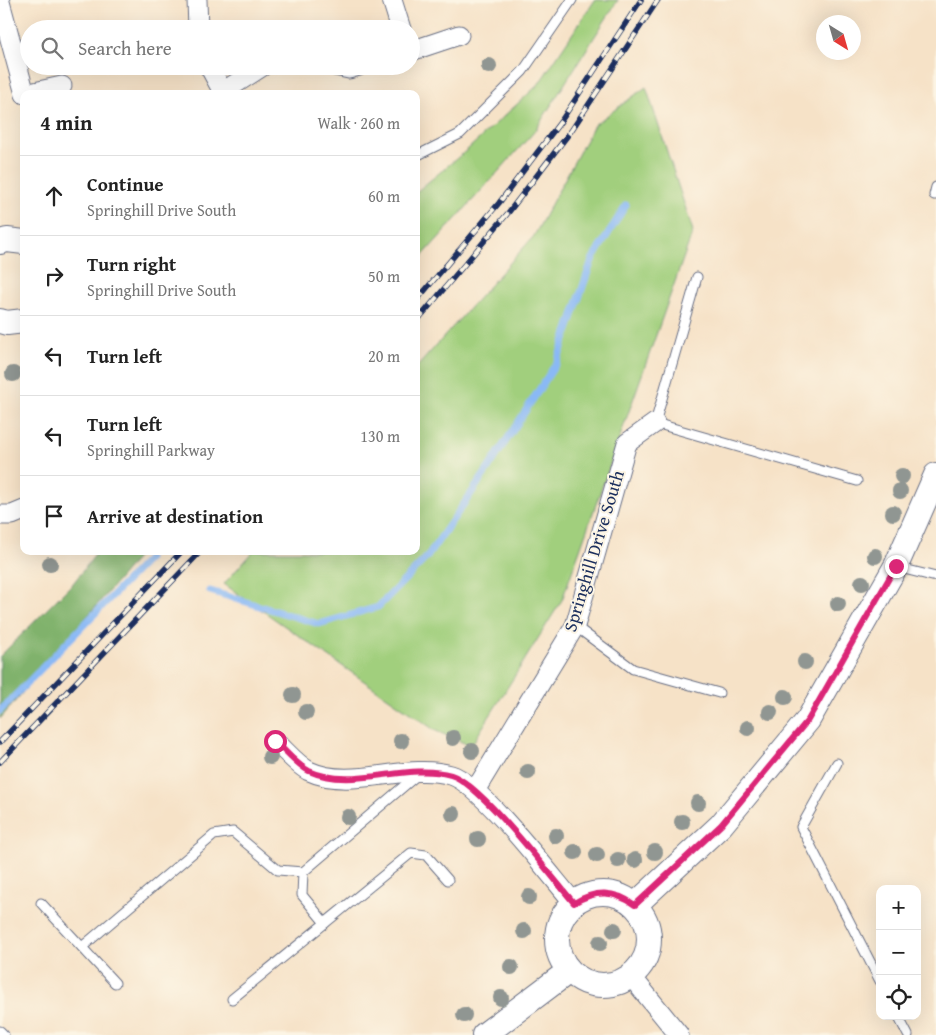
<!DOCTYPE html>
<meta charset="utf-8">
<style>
:root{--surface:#fff;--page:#f6f6f6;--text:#222;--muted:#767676;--line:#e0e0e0}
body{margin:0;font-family:"Gentium Book Plus",serif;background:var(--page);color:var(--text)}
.controls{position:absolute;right:15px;bottom:15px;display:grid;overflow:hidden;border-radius:10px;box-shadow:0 5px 20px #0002}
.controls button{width:45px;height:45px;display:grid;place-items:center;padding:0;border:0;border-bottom:1px solid var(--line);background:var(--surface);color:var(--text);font:25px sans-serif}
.compass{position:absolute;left:816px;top:15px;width:45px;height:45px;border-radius:50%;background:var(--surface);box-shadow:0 5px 20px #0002;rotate:143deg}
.stop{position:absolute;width:15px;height:15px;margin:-11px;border:4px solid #db2777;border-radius:50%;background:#fff}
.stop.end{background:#db2777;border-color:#fff;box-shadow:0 1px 5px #0008}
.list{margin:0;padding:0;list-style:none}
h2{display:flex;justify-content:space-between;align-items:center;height:65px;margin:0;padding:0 20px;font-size:21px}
h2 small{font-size:16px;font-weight:400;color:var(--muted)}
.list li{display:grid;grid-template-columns:32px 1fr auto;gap:15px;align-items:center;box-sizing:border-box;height:80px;padding:0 20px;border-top:1px solid var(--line)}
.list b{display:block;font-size:19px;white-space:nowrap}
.list p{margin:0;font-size:16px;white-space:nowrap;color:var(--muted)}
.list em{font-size:16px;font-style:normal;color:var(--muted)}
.icon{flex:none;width:28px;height:28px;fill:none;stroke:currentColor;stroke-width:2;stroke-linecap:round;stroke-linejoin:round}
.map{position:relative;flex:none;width:936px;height:1035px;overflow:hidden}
.search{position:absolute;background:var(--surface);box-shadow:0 5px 20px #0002;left:20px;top:20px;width:400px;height:55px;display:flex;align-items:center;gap:12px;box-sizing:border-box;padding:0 18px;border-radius:28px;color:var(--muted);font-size:19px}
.panel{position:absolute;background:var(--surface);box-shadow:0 5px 20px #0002;left:20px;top:90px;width:400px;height:465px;border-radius:10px}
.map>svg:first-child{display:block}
</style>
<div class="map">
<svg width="936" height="1035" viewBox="0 0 936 1035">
<rect width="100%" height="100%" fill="#fcf5e5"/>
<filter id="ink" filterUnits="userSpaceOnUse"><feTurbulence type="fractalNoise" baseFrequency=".02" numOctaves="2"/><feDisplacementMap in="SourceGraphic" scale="10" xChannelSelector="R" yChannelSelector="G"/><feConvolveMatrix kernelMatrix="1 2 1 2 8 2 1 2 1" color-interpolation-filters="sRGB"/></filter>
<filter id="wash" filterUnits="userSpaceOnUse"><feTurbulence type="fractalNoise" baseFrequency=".0096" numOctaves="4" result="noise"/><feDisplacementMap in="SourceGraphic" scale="20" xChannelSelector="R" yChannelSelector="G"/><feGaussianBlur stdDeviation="1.12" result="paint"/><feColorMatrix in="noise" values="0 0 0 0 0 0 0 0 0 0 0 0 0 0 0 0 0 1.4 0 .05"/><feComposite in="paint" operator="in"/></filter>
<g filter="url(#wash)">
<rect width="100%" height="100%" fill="#f6e2c7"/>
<g fill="#a1cf7d" stroke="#5e7f6e">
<path d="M595 0H618L534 132 416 263V192L467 150 538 85Z"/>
<path d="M646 87 693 231 562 600 471 746 436 731 224 584 253 551H416V368L534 236 594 125Z"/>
</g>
<path fill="#80b26c" stroke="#4e7065" d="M98 551H143L0 719V656L74 582Z"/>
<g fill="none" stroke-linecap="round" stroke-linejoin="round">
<g stroke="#8ab9f5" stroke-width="7">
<path d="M210 591 319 624 378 607 427 557 486 472 557 362 592 260 626 205"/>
<path d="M0 711 148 559"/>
</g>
</g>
</g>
<g filter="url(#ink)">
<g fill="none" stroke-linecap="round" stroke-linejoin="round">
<defs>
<g id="service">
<path d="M416 156 460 134 523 71 572 0"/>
<path d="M936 187 934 195H936"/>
<path d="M697 277 655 423 857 481"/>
<path d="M896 567 936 577"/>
<path d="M575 626 633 669 719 693"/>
<path d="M837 763 801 827 880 981"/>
<path d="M303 872 302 895 325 923"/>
<path d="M41 903 115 983"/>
<path d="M82 947 214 835 233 832 278 870 303 872 417 775"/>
<path d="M232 999 411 853 426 855 448 880"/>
<path d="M898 1016 908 1035"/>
<path d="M0 1031 4 1035"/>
</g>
<g id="minor">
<path d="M197 0 198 29"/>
<path d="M392 0 401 29"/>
<path d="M0 2 25 94"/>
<path d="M411 51 459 35"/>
<path d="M209 66 224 94"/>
<path d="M335 66 349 69 359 66"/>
<path d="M224 91 263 66"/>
<path d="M25 94 62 86"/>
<path d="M0 515H12L24 510"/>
<path d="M275 741C285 750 297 765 309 771 352 791 406 762 451 775 480 783 551 876 574 903"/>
<path d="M476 789 575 626 627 443 655 423"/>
<path d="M631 976 679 1035"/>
</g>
<g id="tertiary">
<path d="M0 242 7 240 24 242"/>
<path d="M0 321 7 323 24 321"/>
<circle cx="603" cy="939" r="46"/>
<path d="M635 905 721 825 808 720 896 566 936 475"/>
<path d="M484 1035 569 971"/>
</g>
</defs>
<use href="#service" stroke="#686e83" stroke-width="11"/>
<use href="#minor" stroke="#686e83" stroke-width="21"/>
<use href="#tertiary" stroke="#686e83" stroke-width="26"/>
<use href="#service" stroke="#fff" stroke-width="9"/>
<use href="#minor" stroke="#fff" stroke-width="19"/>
<use href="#tertiary" stroke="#fff" stroke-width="24"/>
<defs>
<g id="rail">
<path d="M416 301 499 203 561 121 641 0"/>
<path d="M416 322 508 213 571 131 658 0"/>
<path d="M0 742 182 551"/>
<path d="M0 762 201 551"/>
</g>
</defs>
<use href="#rail" stroke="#1b2f5e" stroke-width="5.5"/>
<use href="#rail" stroke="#fcf5e5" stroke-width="4" stroke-dasharray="11" stroke-linecap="butt"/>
</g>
<g fill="#909692">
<circle cx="489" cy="66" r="8"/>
<circle cx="13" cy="374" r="8"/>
<circle cx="902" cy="476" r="8"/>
<circle cx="900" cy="491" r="8"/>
<circle cx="893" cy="513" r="8"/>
<circle cx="875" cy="556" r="8"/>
<circle cx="50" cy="564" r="8"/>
<circle cx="862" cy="583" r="8"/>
<circle cx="838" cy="604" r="8"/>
<circle cx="805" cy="662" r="8"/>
<circle cx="293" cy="695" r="8"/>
<circle cx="785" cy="697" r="8"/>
<circle cx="306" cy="712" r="8"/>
<circle cx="770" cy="712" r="8"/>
<circle cx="748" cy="728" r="8"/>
<circle cx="453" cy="738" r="8"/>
<circle cx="401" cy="741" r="8"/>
<circle cx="472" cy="751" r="8"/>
<circle cx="270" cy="757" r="8"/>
<circle cx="528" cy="772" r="8"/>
<circle cx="698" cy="803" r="8"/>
<circle cx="453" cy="814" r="8"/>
<circle cx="348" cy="817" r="8"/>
<circle cx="682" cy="822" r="8"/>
<circle cx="556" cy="836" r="8"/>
<circle cx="478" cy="839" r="8"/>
<circle cx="575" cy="852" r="8"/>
<circle cx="655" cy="852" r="8"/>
<circle cx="597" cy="855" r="8"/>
<circle cx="618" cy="860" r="8"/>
<circle cx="635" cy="860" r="8"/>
<circle cx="529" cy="897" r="8"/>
<circle cx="614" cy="930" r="8"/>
<circle cx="524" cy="931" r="8"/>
<circle cx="600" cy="943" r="8"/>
<circle cx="511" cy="967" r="8"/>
<circle cx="501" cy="998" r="8"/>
<circle cx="464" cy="1015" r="8"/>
</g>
</g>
<g fill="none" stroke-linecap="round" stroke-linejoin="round" filter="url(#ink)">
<path stroke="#db2777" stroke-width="6" d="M275 741C285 750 297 765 309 771 353 791 406 762 451 775 480 783 551 876 574 903 595 890 614 890 635 905L721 825 808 720 896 566"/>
</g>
<g text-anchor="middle" stroke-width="4" stroke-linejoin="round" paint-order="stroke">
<g font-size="18" fill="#1b2f5e" stroke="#fcf5e5">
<text transform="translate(594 551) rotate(-73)" y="6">Springhill Drive South</text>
</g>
</g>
</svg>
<div class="controls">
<button>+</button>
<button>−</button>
<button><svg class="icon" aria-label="locate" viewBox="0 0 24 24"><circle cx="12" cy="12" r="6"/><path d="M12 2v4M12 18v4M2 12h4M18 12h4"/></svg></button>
</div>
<svg class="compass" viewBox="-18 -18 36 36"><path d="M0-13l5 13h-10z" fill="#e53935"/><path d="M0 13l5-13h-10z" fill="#767676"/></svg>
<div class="stop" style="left:275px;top:741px"></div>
<div class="stop end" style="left:896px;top:566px"></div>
<div class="search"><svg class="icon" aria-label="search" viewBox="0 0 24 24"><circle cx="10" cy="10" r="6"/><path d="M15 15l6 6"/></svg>Search here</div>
<section class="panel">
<h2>4 min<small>Walk · 260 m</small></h2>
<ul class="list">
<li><svg class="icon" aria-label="ahead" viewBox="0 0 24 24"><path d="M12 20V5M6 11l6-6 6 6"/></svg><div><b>Continue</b><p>Springhill Drive South</p></div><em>60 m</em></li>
<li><svg class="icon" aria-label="right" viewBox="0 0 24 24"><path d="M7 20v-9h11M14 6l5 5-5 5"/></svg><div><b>Turn right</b><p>Springhill Drive South</p></div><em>50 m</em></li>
<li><svg class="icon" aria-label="left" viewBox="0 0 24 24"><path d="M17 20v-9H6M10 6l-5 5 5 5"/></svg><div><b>Turn left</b></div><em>20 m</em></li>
<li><svg class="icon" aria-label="left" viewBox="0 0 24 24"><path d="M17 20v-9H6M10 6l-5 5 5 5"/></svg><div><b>Turn left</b><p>Springhill Parkway</p></div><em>130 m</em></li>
<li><svg class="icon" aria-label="arrive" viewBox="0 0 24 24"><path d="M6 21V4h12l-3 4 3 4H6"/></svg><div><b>Arrive at destination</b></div></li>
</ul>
</section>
</div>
